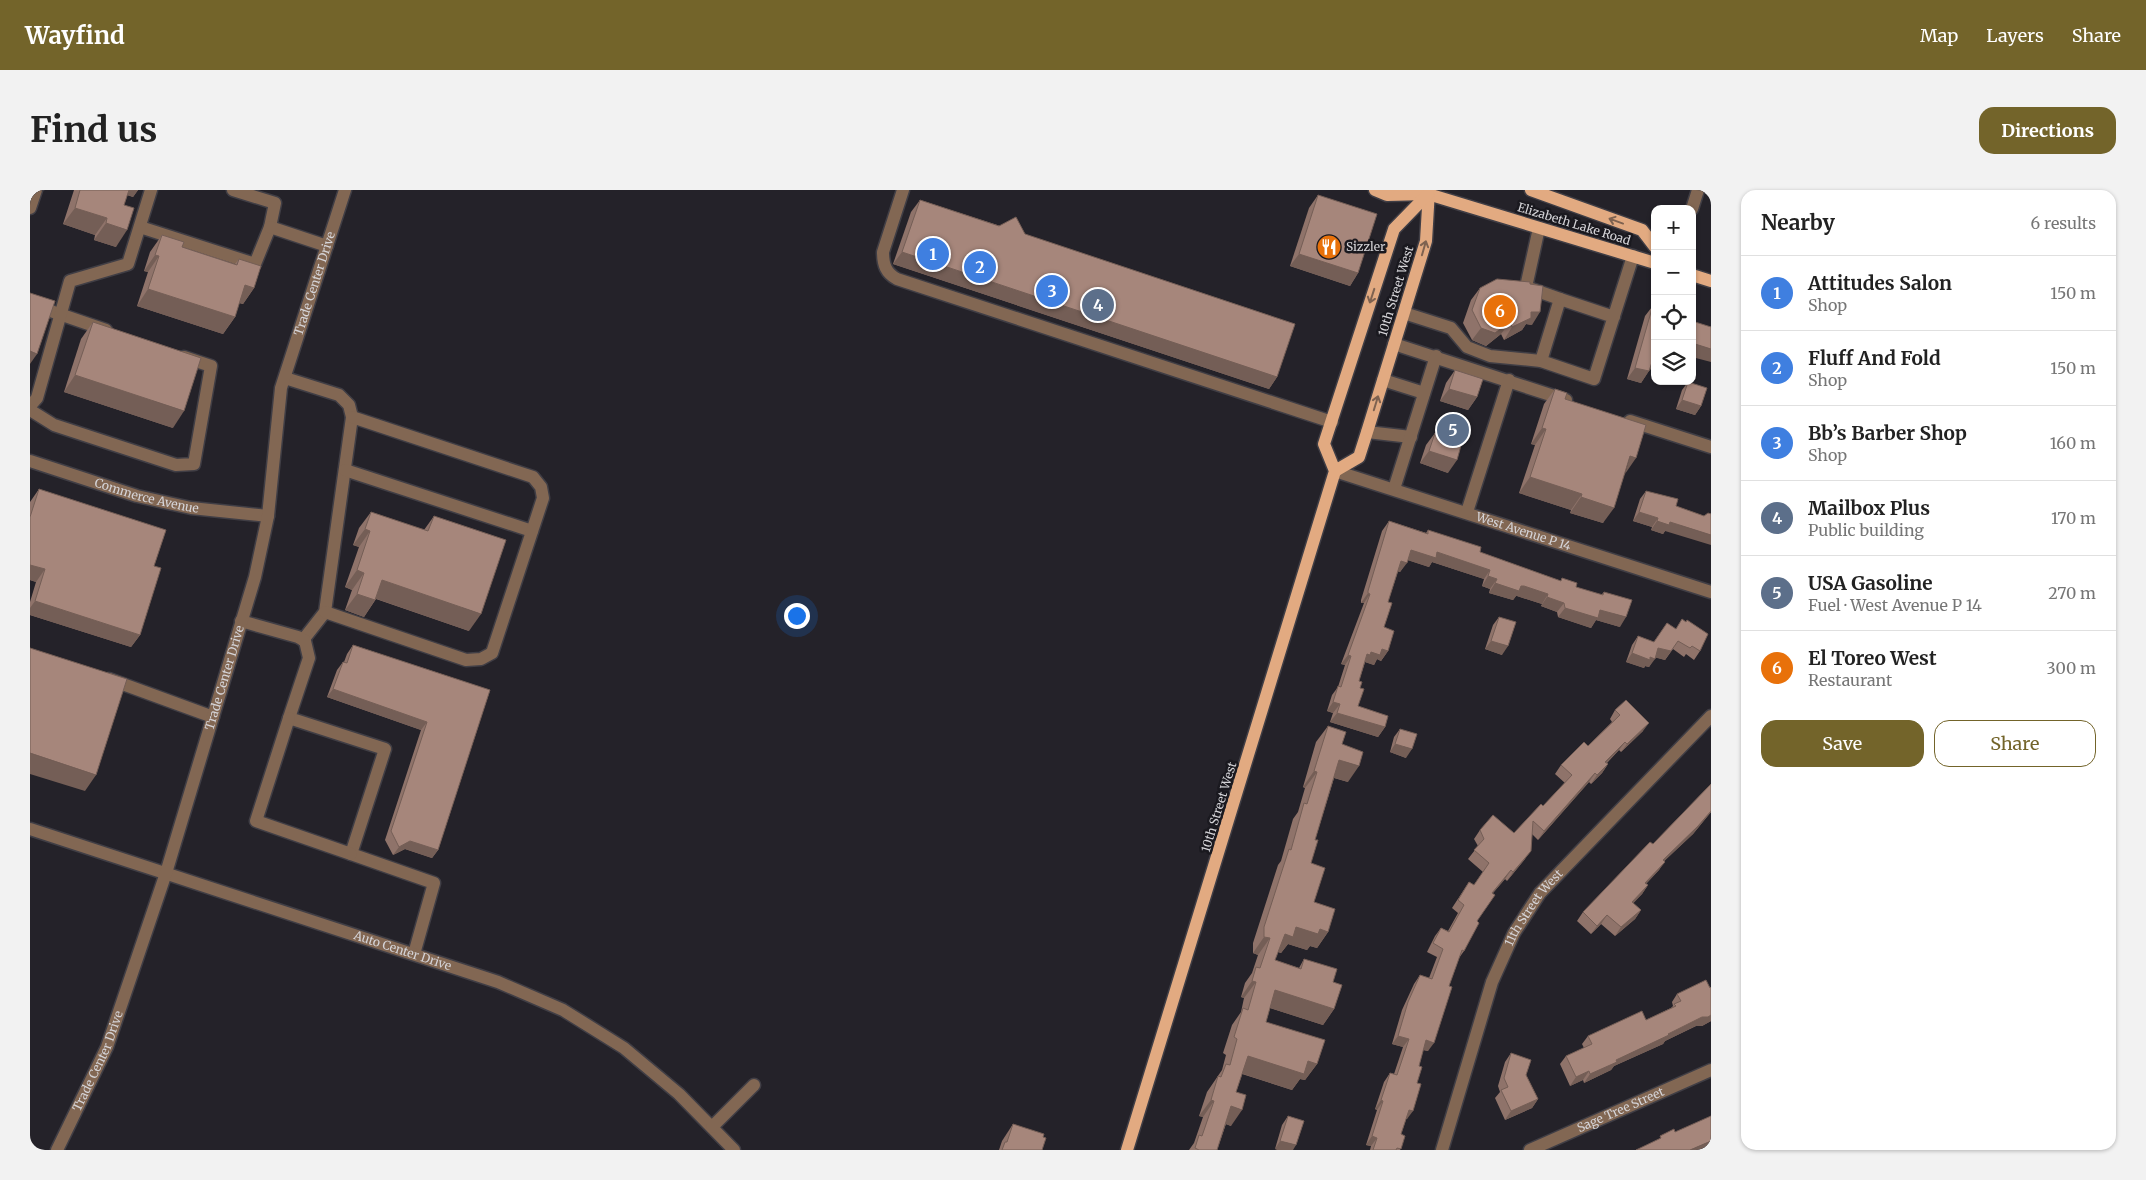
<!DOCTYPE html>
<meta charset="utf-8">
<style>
:root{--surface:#fff;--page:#f2f2f2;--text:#222;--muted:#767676;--line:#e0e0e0;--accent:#73642a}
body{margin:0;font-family:Merriweather,serif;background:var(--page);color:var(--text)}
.controls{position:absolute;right:15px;top:15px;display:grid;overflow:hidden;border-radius:10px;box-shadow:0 1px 4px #0004}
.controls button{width:45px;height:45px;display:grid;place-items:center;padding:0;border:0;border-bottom:1px solid var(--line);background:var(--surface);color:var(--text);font:25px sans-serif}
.you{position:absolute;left:766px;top:425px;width:18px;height:18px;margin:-12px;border:4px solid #fff;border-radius:50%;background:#1a73e8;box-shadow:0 0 0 8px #1a73e833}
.badge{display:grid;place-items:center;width:32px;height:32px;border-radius:50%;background:var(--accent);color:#fff;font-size:16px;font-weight:700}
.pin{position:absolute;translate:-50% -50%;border:2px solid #fff;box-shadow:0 1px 5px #0006}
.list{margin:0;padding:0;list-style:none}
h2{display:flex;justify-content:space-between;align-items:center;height:65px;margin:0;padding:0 20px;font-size:21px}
h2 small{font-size:16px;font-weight:400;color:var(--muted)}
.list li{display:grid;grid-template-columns:32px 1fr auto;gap:15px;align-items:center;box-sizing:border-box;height:75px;padding:0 20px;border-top:1px solid var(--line)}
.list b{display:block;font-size:19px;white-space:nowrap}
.list p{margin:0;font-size:16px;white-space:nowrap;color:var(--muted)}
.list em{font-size:16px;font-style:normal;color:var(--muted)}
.actions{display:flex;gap:10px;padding:15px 20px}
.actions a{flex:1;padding:11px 0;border:1px solid var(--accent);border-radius:15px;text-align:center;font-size:18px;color:var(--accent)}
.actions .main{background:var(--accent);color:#fff}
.icon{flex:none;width:28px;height:28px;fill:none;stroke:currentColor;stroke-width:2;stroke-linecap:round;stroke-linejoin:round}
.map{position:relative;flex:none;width:1681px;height:960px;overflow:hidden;border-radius:15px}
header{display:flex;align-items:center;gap:30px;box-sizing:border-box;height:70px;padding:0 25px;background:var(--accent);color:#fff}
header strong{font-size:24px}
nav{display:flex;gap:28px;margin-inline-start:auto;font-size:18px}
.intro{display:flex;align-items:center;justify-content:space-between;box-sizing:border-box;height:120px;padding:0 30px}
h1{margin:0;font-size:35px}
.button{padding:12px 22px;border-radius:15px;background:var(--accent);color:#fff;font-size:18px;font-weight:700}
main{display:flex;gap:30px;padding:0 30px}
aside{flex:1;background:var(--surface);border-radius:15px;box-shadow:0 1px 4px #0004}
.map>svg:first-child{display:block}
</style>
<header>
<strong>Wayfind</strong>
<nav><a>Map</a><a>Layers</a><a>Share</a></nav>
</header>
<div class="intro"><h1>Find us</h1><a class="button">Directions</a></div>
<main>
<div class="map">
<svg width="1681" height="960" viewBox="0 0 1681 960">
<rect width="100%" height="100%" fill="#242229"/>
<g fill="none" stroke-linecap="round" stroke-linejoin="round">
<defs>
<g id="minor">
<path d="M873 0 853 62C853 75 856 83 867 89L1302 232"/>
<path d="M0 18 6 0"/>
<path d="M1662 19 1668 0"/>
<path d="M110 37 225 74 240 37 245 13 203 0"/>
<path d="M240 37 297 56"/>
<path d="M1509 38 1496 97 1530 109"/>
<path d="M0 114 76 140"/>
<path d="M1374 123 1421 138 1437 157 1460 166 1511 171"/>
<path d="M1584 127 1530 109 1511 171 1564 189 1603 66"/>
<path d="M1364 154 1536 210"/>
<path d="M255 188 309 205 319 215 322 227 295 422 273 450"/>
<path d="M1353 190 1394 203"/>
<path d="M0 216 7 208 40 91 98 74 121 0"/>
<path d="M0 220 24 235 146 275 164 274 181 176 154 167"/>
<path d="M1600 231 1681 257"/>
<path d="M1337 242 1381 247"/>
<path id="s1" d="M0 271 107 306 161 318 238 326"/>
<path d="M315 280 502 341"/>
<path id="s2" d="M1305 281 1681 402"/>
<path d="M1364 299 1406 166"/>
<path d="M1437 322 1479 190"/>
<path d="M295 422 436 470 451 469 462 463 513 308 511 297 503 287 322 227"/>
<path d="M211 431 268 447 275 451 279 468 259 528 355 559 321 664 404 693 384 764"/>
<path d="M79 489 183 527"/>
<path d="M259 528 226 631 321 664"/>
<path id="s3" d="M0 639 468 792 533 820 594 858 649 904 704 960"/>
<path d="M682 937 724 895"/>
<path id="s4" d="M27 960 77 857 136 683 225 387 238 326 251 198 315 0"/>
<path id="s5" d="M1412 960 1462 792 1484 743 1510 703 1681 526"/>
<path id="s6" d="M1500 960 1681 880"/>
</g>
<g id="major">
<path d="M1345 0 1357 5 1398 4 1625 73"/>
<path d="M1501 0 1612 40 1625 57"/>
<path d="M1662 85 1681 91"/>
<path d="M1305 281 1329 267 1337 242 1396 51 1399 0"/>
<path d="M1097 960 1305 281 1294 254 1364 39 1398 4"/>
</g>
</defs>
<use href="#minor" stroke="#403e45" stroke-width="15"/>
<use href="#major" stroke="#403e45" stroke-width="15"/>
<use href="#minor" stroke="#826753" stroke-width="12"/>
<use href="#major" stroke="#e2aa81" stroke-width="12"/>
</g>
<g fill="#8f736a">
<path d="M44 0H108L103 7 97 5 94 15 86 57 64 50 65 45 33 34Z"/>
<path d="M1288 5 1328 83 1320 96 1260 76 1279 18Z"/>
<path d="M890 10 995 44 1247 187 1239 199 863 74 881 22Z"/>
<path d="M132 45 152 57 205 74 209 69 224 98 213 114 209 113 205 127 193 144 107 116 118 82 114 81 120 62Z"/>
<path d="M1450 98 1502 135 1496 134 1492 140 1474 150 1471 144 1456 156 1442 150 1433 133 1441 110Z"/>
<path d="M1625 113V181L1620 179 1611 193 1597 189 1615 126Z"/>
<path d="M63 132 143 238 34 202 51 149Z"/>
<path d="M1425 180 1447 207 1438 220 1410 211 1416 193Z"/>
<path d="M1658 192 1671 216 1665 225 1646 219 1652 200Z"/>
<path d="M1525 199 1535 209 1595 283 1573 333 1540 323 1541 320 1489 303 1505 255 1501 254 1514 214Z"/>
<path d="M1405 243 1418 283 1390 273 1396 255Z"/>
<path d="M9 299 124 376 110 445 101 457 0 425V412L6 392 0 390V312Z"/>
<path d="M1616 301 1646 316 1674 326 1681 324 1635 341 1633 344 1621 340 1622 337 1603 331 1610 309Z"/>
<path d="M341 322 394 340 404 326 439 441 346 409 334 427 315 420 322 400 315 397 329 357 323 355 329 338Z"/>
<path d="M1359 331 1396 343 1398 340 1450 362 1531 391 1532 388 1546 397 1571 405 1574 402 1590 437 1566 430 1561 438 1528 427 1527 422 1511 416 1512 414 1487 406H1486L1483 410 1459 403 1460 399 1452 396 1454 389 1402 372 1399 377 1378 370 1370 382 1368 381 1358 412 1354 437 1358 461 1351 471 1347 469 1344 475 1335 472 1329 491 1330 498 1328 516 1355 537 1348 547 1300 532 1303 523 1297 521 1302 505 1308 497 1315 475 1311 474 1334 413H1331V410L1352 341Z"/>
<path d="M1469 427 1472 465 1455 459 1463 435Z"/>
<path d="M1637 433 1670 461 1664 470 1656 464 1654 467 1643 459 1635 470 1625 467 1619 477 1615 476 1614 478 1596 472 1602 455 1608 446 1624 452Z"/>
<path d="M323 455 460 500 408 660 402 668 375 659 363 665 355 650 391 540 297 507 307 480 313 472H314L317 464Z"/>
<path d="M1585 520 1613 541 1591 562 1589 560 1577 573 1578 574 1572 583 1561 594 1559 592 1508 650 1502 644 1495 669 1477 691 1475 689 1463 703 1447 731 1434 761 1429 768 1419 796 1398 861 1393 860 1389 876 1387 893 1377 929H1376L1371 944 1370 960H1340L1341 956 1336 955 1347 920 1345 919 1354 892 1360 883 1364 884 1373 857 1362 854 1372 820 1384 794 1390 785 1399 788 1407 767 1397 762 1405 746 1411 738 1418 741 1428 723 1422 718 1439 692 1444 695 1453 682 1438 669 1448 656 1444 649 1450 640 1484 643 1513 616 1535 593 1525 584 1531 575 1558 556 1582 532 1580 529Z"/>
<path d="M1298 536 1312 554 1318 592 1304 588 1285 650 1281 673 1284 712 1298 742 1287 758 1280 756 1277 760 1258 754 1251 763 1248 762 1245 770 1269 778 1274 769 1303 792 1304 819 1293 835 1240 818 1236 832 1287 874 1275 890 1270 889 1262 900 1212 884 1206 902 1201 936 1196 934 1187 960H1159L1164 953 1173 927 1169 926 1177 902 1192 880 1196 865 1193 863 1202 835 1211 822 1214 808 1211 807 1215 793 1222 783 1228 765 1223 763V753L1248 675 1251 671 1263 629 1268 622 1275 598 1273 597 1286 552Z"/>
<path d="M1370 539 1376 568 1360 562 1364 547Z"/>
<path d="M1681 594V622L1663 644 1634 671 1629 680 1616 694 1618 695 1612 704 1603 713 1611 720 1605 729 1585 746 1571 734 1561 744 1547 731 1553 722 1623 654Z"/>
<path d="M1681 797V831L1672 836H1666L1635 851 1633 854 1584 876 1581 880 1554 893 1553 890 1540 896 1530 874 1536 866 1554 858 1552 854 1558 846 1616 830 1641 818 1643 816 1642 812 1647 804Z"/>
<path d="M1481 863 1496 885 1508 909 1502 918 1475 930 1465 908 1470 902 1468 896 1475 872Z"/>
<path d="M1258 926 1274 931 1245 959 1252 935Z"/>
<path d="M983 934 1013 947 1012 960H969L972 951Z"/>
</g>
<g fill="#745e56">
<path d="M94 0H108L103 7 92 3Z"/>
<path d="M45 18 77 28 65 45 33 34Z"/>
<path d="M76 33 97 40 86 57 64 50Z"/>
<path d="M872 62 1247 187 1239 199 863 74Z"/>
<path d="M1269 64 1328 83 1320 96 1260 76Z"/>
<path d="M125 65 129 66 118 82 114 81Z"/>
<path d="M215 95 224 98 213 114 204 111Z"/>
<path d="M118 99 205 127 193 144 107 116Z"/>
<path d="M1501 122H1510L1502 135 1496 134 1492 140 1474 150 1482 137Z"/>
<path d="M1480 132 1471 144 1456 156 1442 150 1451 138Z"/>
<path d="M1662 153 1681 159V172L1662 167Z"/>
<path d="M0 161 7 164 0 174Z"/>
<path d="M1624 166 1625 167V181L1616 178Z"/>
<path d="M1605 178 1619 181 1611 193 1597 189Z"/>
<path d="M45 185 154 221 143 238 34 202Z"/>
<path d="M1419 199 1447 207 1438 220 1410 211Z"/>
<path d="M1652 210 1671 216 1665 225 1646 219Z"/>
<path d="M1512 238 1516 239 1505 255 1501 254Z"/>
<path d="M1399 261 1427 270 1418 283 1390 273Z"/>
<path d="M1600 266 1606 268 1595 284Z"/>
<path d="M1500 287 1552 304 1541 320 1489 303Z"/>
<path d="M1551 307 1584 318 1573 333 1540 323Z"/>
<path d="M1609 322 1628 328 1622 337 1603 331Z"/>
<path d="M1627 331 1640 332 1681 345V355L1635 341 1633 344 1621 340Z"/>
<path d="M335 339 340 341 329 357 323 355Z"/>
<path d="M1381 360 1407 362 1460 380 1454 389 1402 372 1399 377 1374 369Z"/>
<path d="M1371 371 1377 373 1370 382 1365 381Z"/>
<path d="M0 375 15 379 6 392 0 390Z"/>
<path d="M327 380 334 383 322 400 315 397Z"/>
<path d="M1458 386 1467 389 1460 399 1452 396Z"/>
<path d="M352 390 451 424 439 441 341 407Z"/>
<path d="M1465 393 1494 396 1518 404 1512 414 1487 406H1486L1483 410 1459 403Z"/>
<path d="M1338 403 1340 404 1334 413H1331Z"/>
<path d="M327 404 345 410 334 427 315 420Z"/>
<path d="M1517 407 1534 413 1527 422 1511 416Z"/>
<path d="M5 411 110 445 101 457 0 425V418Z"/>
<path d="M1535 418 1570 420 1596 427 1590 437 1566 430 1561 438 1528 427Z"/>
<path d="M1461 451 1478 456 1472 465 1455 459Z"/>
<path d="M1628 458 1641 461 1635 470 1623 467Z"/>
<path d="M1352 459 1358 461 1351 471 1347 469 1344 475 1335 472 1334 475 1337 464 1341 462Z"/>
<path d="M1602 463 1620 467 1625 469 1619 477 1615 476 1614 478 1596 472Z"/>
<path d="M1318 465 1321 466 1315 475 1311 474Z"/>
<path d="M303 499 397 532 391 540 297 507Z"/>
<path d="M1303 512 1310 514 1303 523 1297 521Z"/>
<path d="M1307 523 1355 537 1348 547 1300 532Z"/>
<path d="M1619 533 1613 541 1591 562 1597 554Z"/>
<path d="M1595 552 1589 560 1569 580 1575 572Z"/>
<path d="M1365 554 1382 559 1376 568 1360 562Z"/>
<path d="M0 563 66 585 55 601 0 584Z"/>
<path d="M1309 570 1329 576 1318 592 1298 586Z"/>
<path d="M1578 574 1572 583 1561 594 1567 585Z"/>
<path d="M1284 581 1287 582 1275 598 1273 597Z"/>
<path d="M1565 583 1559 592 1508 650 1514 641Z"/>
<path d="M1681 621V622L1663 644 1627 678 1633 670Z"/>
<path d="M380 651 408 660 402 668 375 659 363 665 369 657Z"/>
<path d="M1501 661 1495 669 1477 691 1483 682Z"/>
<path d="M1635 672 1629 680 1609 701 1615 693Z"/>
<path d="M1481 680 1475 689 1456 711 1462 703Z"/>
<path d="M1618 695 1612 704 1596 721 1602 712Z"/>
<path d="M1611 720 1605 729 1585 746 1591 737Z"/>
<path d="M1577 725 1571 734 1561 744 1567 736Z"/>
<path d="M1266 737 1290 739 1298 742 1287 758 1280 756 1277 760 1258 754 1251 763 1243 760 1255 744Z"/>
<path d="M1234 747 1240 748 1228 765 1223 763Z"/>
<path d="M1222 791 1226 792 1214 808 1211 807Z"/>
<path d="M1245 800 1304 819 1293 835 1234 816Z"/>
<path d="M1681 825V831L1672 836H1666L1635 851 1633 854 1584 876 1581 880 1554 893 1560 884 1586 870 1672 827Z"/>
<path d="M1368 846 1379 849 1373 857 1362 854Z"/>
<path d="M1396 850 1404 853 1398 861 1390 859Z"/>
<path d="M1218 866 1278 871 1287 874 1275 890 1270 889 1262 900 1207 882Z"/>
<path d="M1559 881 1553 890 1540 896 1546 887Z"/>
<path d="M1508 909 1502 918 1475 930 1481 921Z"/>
<path d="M1181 910 1184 911 1173 927 1169 926Z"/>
<path d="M1351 910 1353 911 1347 920 1345 919Z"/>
<path d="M1201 916 1212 920 1201 936 1190 932Z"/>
<path d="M1379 920 1383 921 1377 929 1373 928Z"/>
<path d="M1342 946 1347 948 1341 956 1336 955Z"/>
<path d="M1250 951 1266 955 1263 960H1247L1245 959Z"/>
<path d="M1681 951V957L1675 960H1660Z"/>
</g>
<g fill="#a6867b" stroke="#745e56">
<path d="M50 0H99L94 15 104 18 97 40 76 33 77 28 45 18Z"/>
<path d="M1288 5 1347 24 1328 83 1269 64Z"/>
<path d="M890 10 969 36 986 27 995 44 1265 134 1247 187 872 62Z"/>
<path d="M132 45 154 52 152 57 207 75 209 69 231 76 224 98 215 95 205 127 118 99 129 66 125 65Z"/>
<path d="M1467 89 1500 92V94L1513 96 1510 122H1501V128L1482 137 1480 132 1465 143 1451 138 1442 120 1450 98Z"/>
<path d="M0 103 25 111 7 164 0 161Z"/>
<path d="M1625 113V167L1624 166 1619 181 1605 178 1623 115Z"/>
<path d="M1662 131 1681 137V159L1662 153Z"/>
<path d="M63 132 171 168 154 221 45 185Z"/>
<path d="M1425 180 1453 189 1447 207 1419 199Z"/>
<path d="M1658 192 1677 198 1671 216 1652 210Z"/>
<path d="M1525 199 1537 203 1535 209 1616 235 1606 268 1600 266 1584 318 1551 307 1552 304 1500 287 1516 239 1512 238Z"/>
<path d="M1405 243 1432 252 1427 270 1399 261Z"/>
<path d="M9 299 136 340 124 376 131 378 110 445 5 411 15 379 0 375V327Z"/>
<path d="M1616 301 1648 309 1646 316 1674 326 1678 323 1681 324V345L1640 332 1639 335 1627 331 1628 328 1609 322Z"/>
<path d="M341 322 398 341 404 326 476 350 451 424 352 390 345 410 327 404 334 383 327 380 340 341 335 339Z"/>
<path d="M1359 331 1398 344V340L1451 357 1450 362 1531 391 1532 388 1547 393 1546 397 1573 405 1574 402 1602 410 1596 427 1570 420 1568 428 1535 418 1534 413 1517 407 1518 404 1494 396H1491L1489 401 1465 393 1467 389 1458 386 1460 380 1407 362 1406 368 1381 360 1377 373 1371 371 1358 412 1362 413 1354 437 1364 441 1358 461 1352 459 1350 465 1341 462 1340 465 1337 464 1329 491 1332 492 1330 498 1334 499 1328 516 1358 526 1355 537 1307 523 1310 514 1303 512 1308 496 1311 497 1321 466 1318 465 1340 404 1338 403V401Z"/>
<path d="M1469 427 1486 432 1478 456 1461 451Z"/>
<path d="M1652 429 1656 432 1657 430 1678 444 1670 461 1662 456 1660 458 1648 451 1641 461 1628 458 1625 469 1620 467V470L1602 463 1608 446 1624 452 1637 433 1646 439Z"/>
<path d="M323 455 460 500 408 660 380 651 369 657 361 641 397 532 303 499 313 472 317 473Z"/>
<path d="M0 458 97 489 66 585 0 563Z"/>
<path d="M1596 510 1619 533 1597 554 1595 552 1575 572 1578 574 1567 585 1565 583 1514 641 1503 631 1501 661 1483 682 1481 680 1462 703 1465 705 1447 731 1449 733 1434 761 1432 760 1419 796 1422 797 1404 853 1396 850 1389 876 1392 877 1387 893 1391 894 1383 921 1379 920 1371 944 1375 946 1371 959 1367 958 1366 960H1343L1347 948 1342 946 1353 911 1351 910 1360 883 1367 885 1379 849 1368 846 1378 812 1390 785 1402 789 1413 759 1403 753 1411 738 1419 742 1434 715 1428 710 1439 692 1444 695 1459 673 1444 660 1454 649 1450 640 1463 625 1484 643 1511 614 1513 616 1542 585 1531 575 1554 552 1558 556 1590 525 1585 520Z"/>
<path d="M1298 536 1316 542 1312 554 1333 562 1329 576 1309 570 1285 650H1288L1281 673 1295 678 1284 712 1305 719 1298 742 1290 739 1288 744 1266 737 1263 747 1255 744 1245 770 1271 779 1274 769 1307 779 1303 792 1312 795 1304 819 1245 800 1236 832 1295 850 1287 874 1278 871 1274 884 1218 866 1206 902 1216 905 1212 920 1201 916 1187 960H1169L1165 958 1169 945 1172 946 1184 911 1181 910 1188 886 1191 887 1196 874 1200 875 1207 849 1204 847 1213 818 1218 820 1226 792 1222 791 1226 777 1230 778 1240 748 1234 747V737L1259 659 1261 660 1274 613 1277 614 1287 582 1284 581Z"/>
<path d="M1370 539 1387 544 1382 559 1365 554Z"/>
<path d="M1681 594V621L1668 636 1633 670 1635 672 1615 693 1618 695 1602 712 1611 720 1591 737 1577 725 1567 736 1553 722 1620 652 1623 654Z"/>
<path d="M1676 790 1680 798 1681 797V825L1678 827H1672L1638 844 1639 845 1586 870 1587 872 1560 884 1559 881 1546 887 1536 866 1562 854 1558 846 1612 821 1616 830 1646 816 1644 814 1651 811 1647 804Z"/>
<path d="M1481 863 1501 870 1496 885 1508 909 1481 921 1471 900 1478 897 1474 888Z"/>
<path d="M1258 926 1274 931 1266 955 1250 951Z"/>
<path d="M1681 926V951L1660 960H1606L1631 948 1630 946 1644 939 1645 942Z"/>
<path d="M983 934 1014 944 1013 947 1016 948 1012 960H972L975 952H977Z"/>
</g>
<defs><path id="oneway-shaft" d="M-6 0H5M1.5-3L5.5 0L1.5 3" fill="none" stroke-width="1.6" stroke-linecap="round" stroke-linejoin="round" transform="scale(1.25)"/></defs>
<g stroke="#7e6250">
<use href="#oneway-shaft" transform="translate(1586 31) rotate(-160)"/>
<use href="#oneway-shaft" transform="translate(1394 58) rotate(-74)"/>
<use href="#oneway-shaft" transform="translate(1342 106) rotate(108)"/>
<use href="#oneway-shaft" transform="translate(1346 213) rotate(-73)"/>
</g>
<defs>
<symbol id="restaurant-disc" viewBox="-11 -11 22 22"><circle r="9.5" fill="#e8710a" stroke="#1a191f"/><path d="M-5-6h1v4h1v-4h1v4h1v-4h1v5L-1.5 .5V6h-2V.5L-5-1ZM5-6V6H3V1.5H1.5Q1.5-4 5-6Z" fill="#fff"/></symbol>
</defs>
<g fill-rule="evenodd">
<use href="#restaurant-disc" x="1285" y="43" width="28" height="28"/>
</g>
<g text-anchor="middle" stroke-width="5" stroke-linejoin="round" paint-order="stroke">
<g font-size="12" fill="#d5d4d8" stroke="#1a191f">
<text transform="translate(1544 34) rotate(17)" y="4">Elizabeth Lake Road</text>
<text dy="4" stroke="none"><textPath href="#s4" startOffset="908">Trade Center Drive</textPath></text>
<text transform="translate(1366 101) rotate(-73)" y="4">10th Street West</text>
<text dy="4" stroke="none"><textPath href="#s1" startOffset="122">Commerce Avenue</textPath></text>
<text dy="4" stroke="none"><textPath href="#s2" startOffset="198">West Avenue P 14</textPath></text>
<text dy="4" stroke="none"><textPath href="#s4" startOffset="502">Trade Center Drive</textPath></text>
<text transform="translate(1189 617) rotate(-73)" y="4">10th Street West</text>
<text dy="4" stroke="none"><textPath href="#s5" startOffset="261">11th Street West</textPath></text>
<text dy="4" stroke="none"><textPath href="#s3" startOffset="392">Auto Center Drive</textPath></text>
<text dy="4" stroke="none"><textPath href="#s4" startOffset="98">Trade Center Drive</textPath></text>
<text dy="4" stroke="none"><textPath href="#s6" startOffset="99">Sage Tree Street</textPath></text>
</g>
<g font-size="12" fill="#d5d4d8" stroke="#1a191f" text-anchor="start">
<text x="1316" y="61">Sizzler</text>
</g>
</g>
</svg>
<div class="controls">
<button>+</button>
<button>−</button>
<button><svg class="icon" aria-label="locate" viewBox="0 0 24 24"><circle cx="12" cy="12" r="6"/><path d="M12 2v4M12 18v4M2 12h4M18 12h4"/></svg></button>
<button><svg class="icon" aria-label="layers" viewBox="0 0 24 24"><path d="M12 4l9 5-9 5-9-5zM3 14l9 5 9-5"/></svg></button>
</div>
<div class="you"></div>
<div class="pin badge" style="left:903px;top:64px;background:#3f7fe0">1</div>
<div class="pin badge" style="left:950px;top:77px;background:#3f7fe0">2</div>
<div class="pin badge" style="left:1022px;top:101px;background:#3f7fe0">3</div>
<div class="pin badge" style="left:1068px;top:115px;background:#5c6f8a">4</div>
<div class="pin badge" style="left:1423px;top:240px;background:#5c6f8a">5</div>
<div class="pin badge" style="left:1470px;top:121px;background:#e8710a">6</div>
</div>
<aside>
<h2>Nearby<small>6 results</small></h2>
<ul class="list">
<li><span class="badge" style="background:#3f7fe0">1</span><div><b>Attitudes Salon</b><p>Shop</p></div><em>150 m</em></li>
<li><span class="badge" style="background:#3f7fe0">2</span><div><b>Fluff And Fold</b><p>Shop</p></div><em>150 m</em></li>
<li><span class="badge" style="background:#3f7fe0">3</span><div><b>Bb’s Barber Shop</b><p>Shop</p></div><em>160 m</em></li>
<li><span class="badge" style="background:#5c6f8a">4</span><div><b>Mailbox Plus</b><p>Public building</p></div><em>170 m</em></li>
<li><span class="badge" style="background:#5c6f8a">5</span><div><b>USA Gasoline</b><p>Fuel · West Avenue P 14</p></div><em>270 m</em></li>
<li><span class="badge" style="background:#e8710a">6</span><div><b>El Toreo West</b><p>Restaurant</p></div><em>300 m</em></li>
</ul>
<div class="actions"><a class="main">Save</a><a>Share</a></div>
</aside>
</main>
